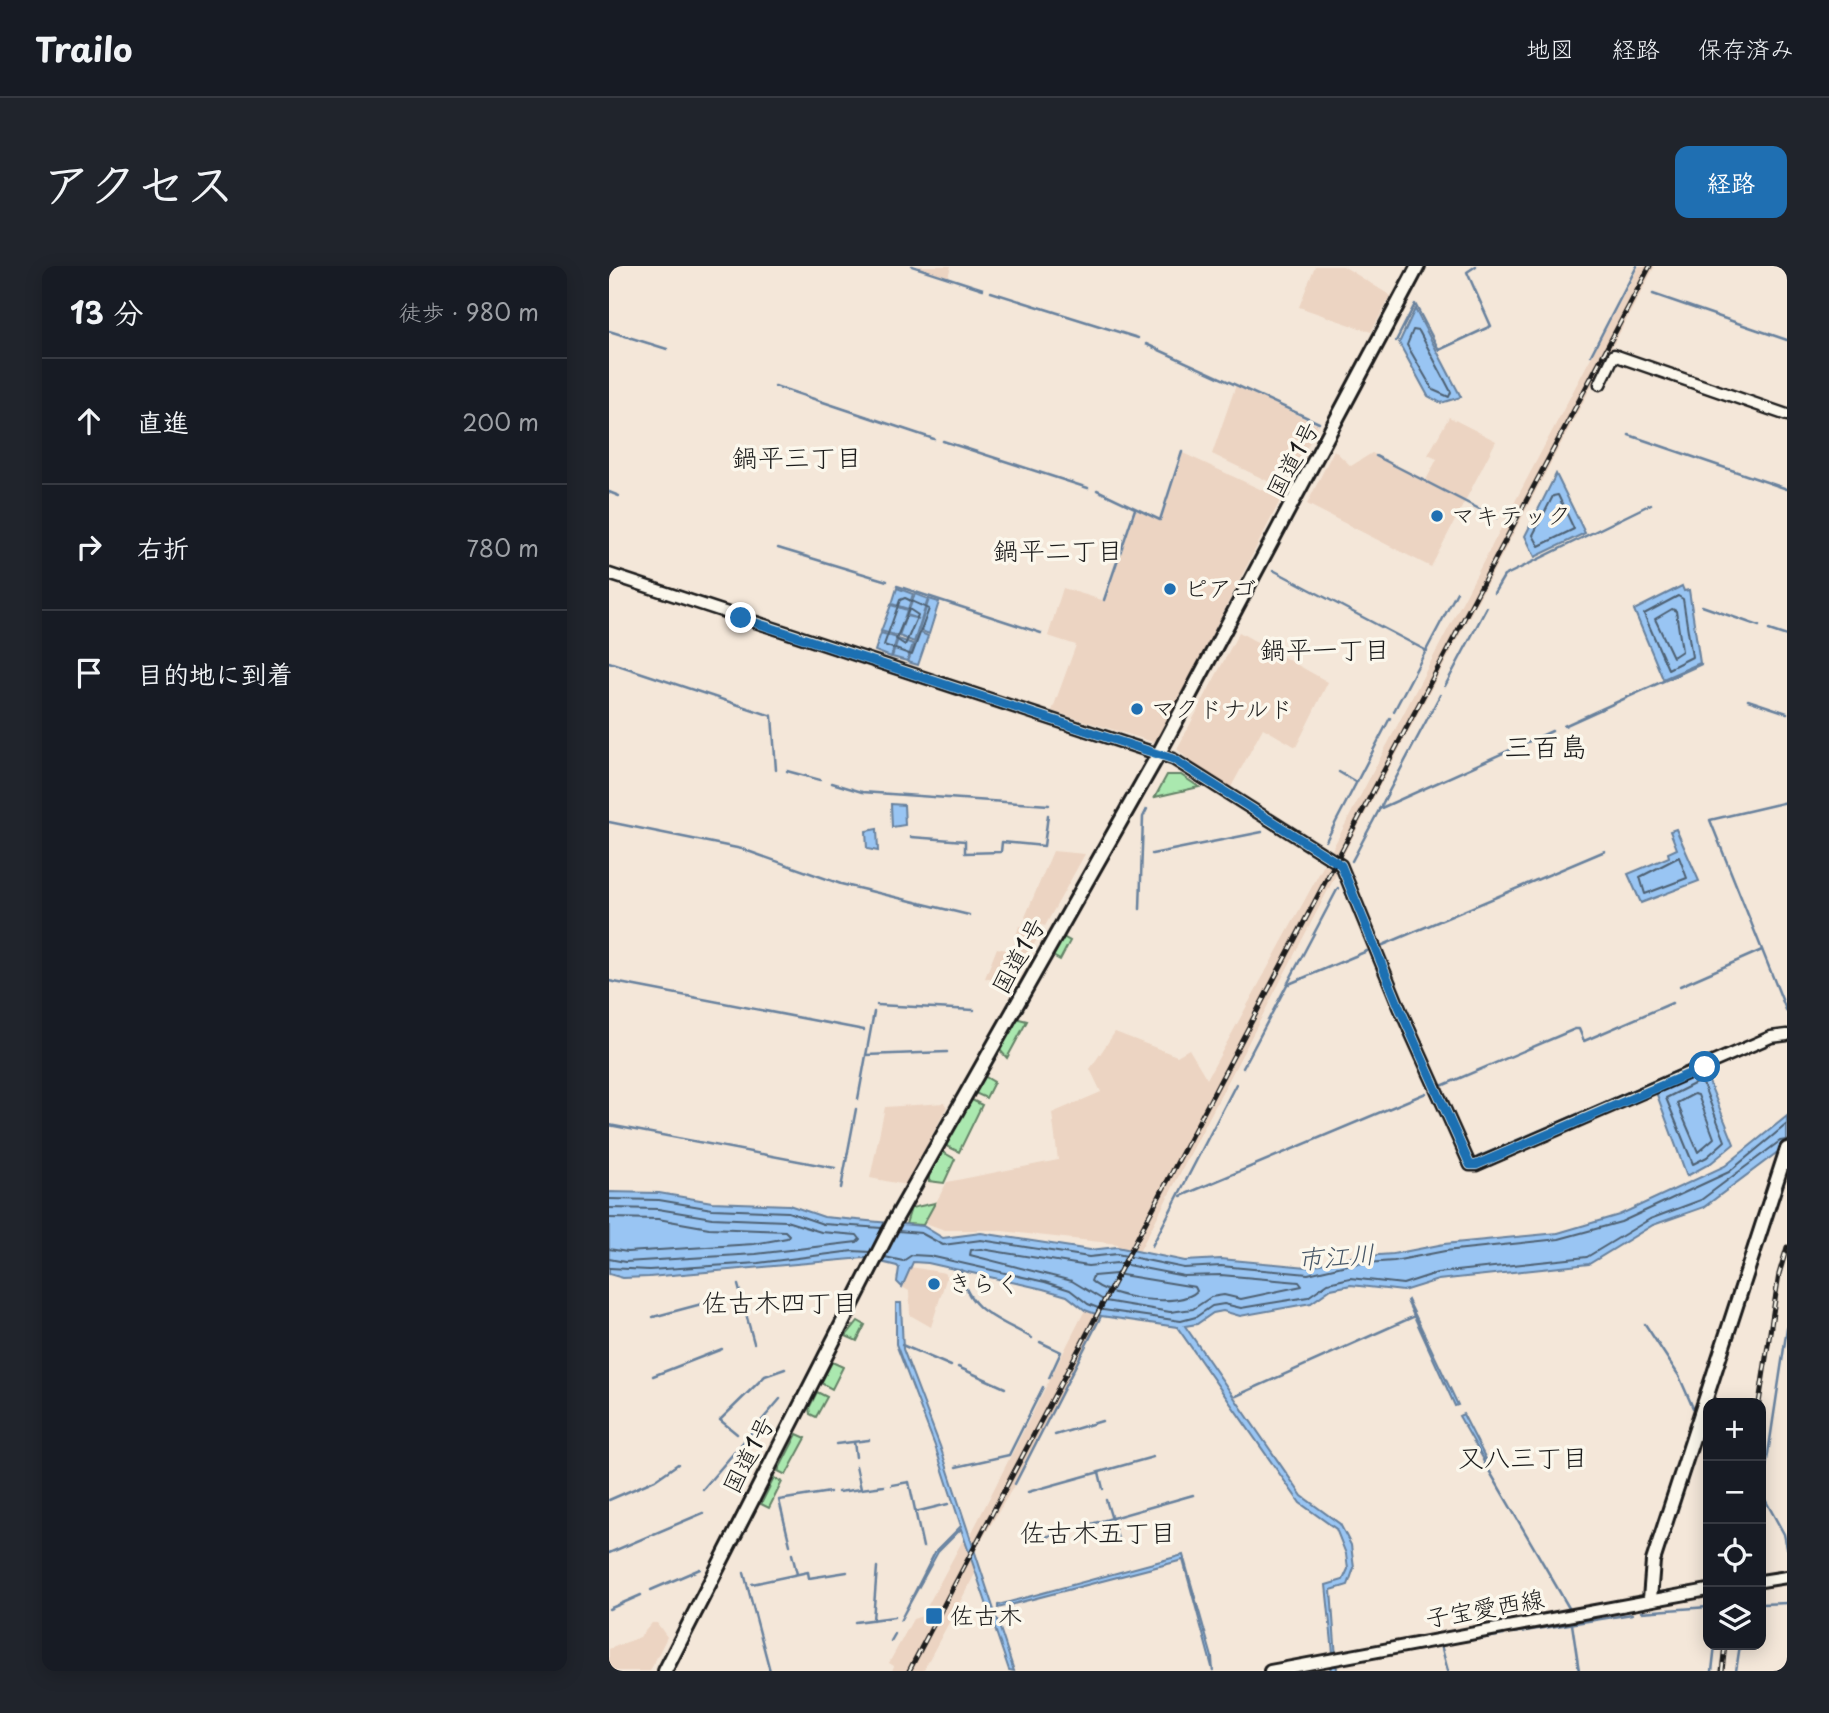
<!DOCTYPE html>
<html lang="ja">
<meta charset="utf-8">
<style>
:root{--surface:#171b24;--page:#20242c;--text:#f1f3f6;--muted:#9ea1a6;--line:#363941;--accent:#1f6fb2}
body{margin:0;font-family:"Playpen Sans","Klee One",sans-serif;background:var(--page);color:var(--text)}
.controls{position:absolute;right:21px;bottom:21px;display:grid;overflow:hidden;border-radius:14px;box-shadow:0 4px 18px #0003}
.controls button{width:63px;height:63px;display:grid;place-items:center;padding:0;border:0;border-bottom:2px solid var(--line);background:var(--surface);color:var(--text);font:35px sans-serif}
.stop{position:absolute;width:21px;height:21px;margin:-16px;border:5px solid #1f6fb2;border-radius:50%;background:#fff}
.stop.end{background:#1f6fb2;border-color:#fff;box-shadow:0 2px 7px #0008}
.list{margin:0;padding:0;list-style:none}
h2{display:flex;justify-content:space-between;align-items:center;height:91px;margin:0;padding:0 28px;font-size:30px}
h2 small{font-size:23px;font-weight:400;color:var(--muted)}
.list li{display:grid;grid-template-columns:46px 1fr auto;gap:21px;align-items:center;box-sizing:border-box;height:126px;padding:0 28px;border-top:2px solid var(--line)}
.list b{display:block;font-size:26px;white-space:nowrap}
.list em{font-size:23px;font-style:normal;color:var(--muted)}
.icon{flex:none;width:38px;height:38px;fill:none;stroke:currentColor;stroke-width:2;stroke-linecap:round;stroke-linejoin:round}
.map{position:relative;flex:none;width:1178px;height:1405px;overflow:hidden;border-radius:14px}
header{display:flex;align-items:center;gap:42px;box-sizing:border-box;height:98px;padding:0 35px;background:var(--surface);border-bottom:2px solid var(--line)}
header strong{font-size:33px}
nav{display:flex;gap:38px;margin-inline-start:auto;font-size:24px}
.intro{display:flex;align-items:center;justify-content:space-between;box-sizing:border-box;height:168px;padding:0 42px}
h1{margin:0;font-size:49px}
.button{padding:18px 32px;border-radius:14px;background:var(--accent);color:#fff;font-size:24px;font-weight:700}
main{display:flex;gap:42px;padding:0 42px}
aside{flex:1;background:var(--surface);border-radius:14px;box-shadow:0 4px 18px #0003}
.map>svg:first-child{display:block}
</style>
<header>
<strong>Trailo</strong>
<nav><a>地図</a><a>経路</a><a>保存済み</a></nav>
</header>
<div class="intro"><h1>アクセス</h1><a class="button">経路</a></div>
<main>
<aside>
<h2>13 分<small>徒歩 · 980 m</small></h2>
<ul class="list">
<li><svg class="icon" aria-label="ahead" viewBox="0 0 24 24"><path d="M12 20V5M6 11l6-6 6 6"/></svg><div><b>直進</b></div><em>200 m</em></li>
<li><svg class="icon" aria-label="right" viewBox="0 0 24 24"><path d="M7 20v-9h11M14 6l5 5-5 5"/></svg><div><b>右折</b></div><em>780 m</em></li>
<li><svg class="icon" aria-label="arrive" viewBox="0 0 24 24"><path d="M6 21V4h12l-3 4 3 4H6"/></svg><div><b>目的地に到着</b></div></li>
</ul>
</aside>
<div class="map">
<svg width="1178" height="1405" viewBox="0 0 1178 1405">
<rect width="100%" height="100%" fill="#f4e7d9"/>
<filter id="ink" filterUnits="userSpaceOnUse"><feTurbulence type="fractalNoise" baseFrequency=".0143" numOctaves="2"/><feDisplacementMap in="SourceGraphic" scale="14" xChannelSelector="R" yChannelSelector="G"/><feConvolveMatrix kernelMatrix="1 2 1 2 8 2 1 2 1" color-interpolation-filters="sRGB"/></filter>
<g filter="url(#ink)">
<g fill="#ecd4c2">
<path d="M307 0H342L339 11Z"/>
<path d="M706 0H734L782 30 762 66 690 41Z"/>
<path d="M1030 0H1046L731 595 729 605 530 986 508 981 509 978 384 964H336L316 957 338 916 449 894 443 847 492 826 481 803 506 766 568 790 580 783 598 813 717 595Z"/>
<path d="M627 119 709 159 677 224 603 188Z"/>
<path d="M840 151 887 175 822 301 698 238 725 184 742 200 763 187 817 214 828 193 819 189Z"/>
<path d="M574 187 672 233 550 472 544 476 443 445 467 379 439 370 454 322 496 335 527 244 552 255Z"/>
<path d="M630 366 719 416 687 481 654 462 621 523 590 504 568 483Z"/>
<path d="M444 585 476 588 436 660 419 655 416 651Z"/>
<path d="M410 660 433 665 407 709 394 716 376 712 388 682 403 685Z"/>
<path d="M335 837 338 841 297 919 261 912 276 841Z"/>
<path d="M302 1001 336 1007 338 1010 322 1061 301 1049 300 1025 293 1021Z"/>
<path d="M476 1044 492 1050 406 1218 365 1287 360 1272Z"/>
<path d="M355 1272 367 1306 314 1405H283L285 1400 280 1397 304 1353 313 1350Z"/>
<path d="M43 1357H48L58 1371 41 1405H0V1383L31 1371Z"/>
</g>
<g fill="#aae8af" stroke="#638266" stroke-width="2">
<path d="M558 509H572L590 521 546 531Z"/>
<path d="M454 671 461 675 451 694 442 689Z"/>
<path d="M406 752 418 755 398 792 390 783Z"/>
<path d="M375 810 385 816 377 832 366 827Z"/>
<path d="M361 833 373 839 350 886 336 879Z"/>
<path d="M332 885 346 893 335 917 320 915V907Z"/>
<path d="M326 937 314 959 297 958 302 942Z"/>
<path d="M249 1055 256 1059 248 1075 237 1070Z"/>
<path d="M223 1096 234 1101 223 1123 212 1117Z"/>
<path d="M208 1126 218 1131 207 1151 201 1148 200 1142Z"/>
<path d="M188 1168 197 1172 177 1209 169 1205Z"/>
<path d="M165 1212 173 1216 160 1242 152 1238Z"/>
</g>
<g fill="#99c5f3" stroke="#67819d" stroke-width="2">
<path d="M806 43 852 131 832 137 819 130 790 77Z"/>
<path d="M947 208 976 267 926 291 916 270Z"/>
<path d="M1073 320 1075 325 1080 324 1091 397 1054 413 1025 344Z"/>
<path d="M288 322 304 328 299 343 283 338Z"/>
<path d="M306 328 319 333 305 376 290 370 297 350 310 353 298 349Z"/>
<path d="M320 333 330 336 320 368 310 364Z"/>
<path d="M282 339 298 344 289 370 272 365Z"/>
<path d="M310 366 319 370 309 399 299 396Z"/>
<path d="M272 367 288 372 282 391 266 385Z"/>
<path d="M289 373 304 378 298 395 283 391Z"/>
<path d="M282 538 295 539 296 559 283 561Z"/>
<path d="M268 563 269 585 258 583 257 565Z"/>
<path d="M1067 563 1090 615 1032 637 1019 608 1060 591 1059 587 1068 583 1061 565Z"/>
<path d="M1096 806 1125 878 1102 897 1078 910 1047 826Z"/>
<path d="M1178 850V879L1095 941 1044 959 980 998 829 1014 794 1025 742 1019 722 1023 702 1037 631 1050 614 1045 604 1047 588 1058 576 1060 693 1230 731 1258 742 1279 745 1302 739 1319 722 1324 728 1405H721L724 1387 717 1319 734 1314 739 1303 737 1288 727 1263 691 1237 568 1061 492 1050 476 1044 458 1030 434 1023 319 997 304 996 293 1021 288 1016 290 1002 288 1000 255 992 40 1011 14 1012 0 1008V926L50 927 103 936 180 939 215 951 314 960 334 972 372 967 481 984 508 981 576 995 612 993 698 1001 741 991 784 988 835 978 949 967 1010 949 1116 900Z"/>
<path d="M799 1034 849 1139 846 1140 798 1035Z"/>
<path d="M287 1037H292L294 1083 331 1180 405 1405 400 1404 352 1263 329 1286 291 1355 326 1286 352 1260 326 1180 287 1078Z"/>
<path d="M854 1148 877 1193 875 1194 850 1150Z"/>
<path d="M574 1289 603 1391 604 1405 574 1294 389 1342V1339Z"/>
</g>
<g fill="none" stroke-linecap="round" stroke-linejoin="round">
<g stroke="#4e6072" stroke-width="2">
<path d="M804 64 810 65 842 126 840 131 824 124 798 79Z"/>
<path d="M949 229 965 263 930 280 924 269 944 230Z"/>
<path d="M1069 330 1074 333 1083 391 1059 403 1035 348Z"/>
<path d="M296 332 320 343 303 389 275 379 291 334Z"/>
<path d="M300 343 309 349 296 379 287 373Z"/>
<path d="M1063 343 1067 345 1073 385 1064 391 1046 353Z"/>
<path d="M1070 591 1078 612 1036 628 1031 611Z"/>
<path d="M1089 816 1094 818 1116 875 1098 891 1084 898 1057 832Z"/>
<path d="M1085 828 1089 829 1105 872 1089 886 1068 837Z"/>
<path d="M0 933 50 934 103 943 179 946 214 958 273 962"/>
<path d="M0 942 49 943 103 952 177 955 212 966 248 969 251 973 248 976 147 988 16 996 0 993"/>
<path d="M0 952 49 953 100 962 176 965 180 969 178 972 145 978 18 986 0 983"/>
<path d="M289 965 312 967 334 979 372 974 480 991 508 988 575 1002 612 1000 699 1008 742 998 785 995 836 985 950 973 1012 956 1120 906 1178 858"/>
<path d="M372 983 479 1000 508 997 575 1010 612 1009 690 1016 693 1020 632 1033 615 1029 602 1031 584 1043 561 1046 496 1035 463 1015 361 989 362 984Z"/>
<path d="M276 991 294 995 303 989 321 990 436 1016 461 1024 479 1038 494 1044 572 1055 587 1051 603 1040 615 1038 632 1042 699 1031 719 1017 741 1012 794 1018 828 1007 978 991 1041 953 1092 934 1171 875 1178 874"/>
<path d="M0 1002 40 1004 149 997 244 985 261 986"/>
<path d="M507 1008 586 1021 588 1025C571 1043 499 1032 482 1015L484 1010Z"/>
</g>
<g stroke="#67819d" stroke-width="2.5">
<path d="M303 0 374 23"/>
<path d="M382 26 529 72"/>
<path d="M1044 28 1178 74"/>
<path d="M0 65 58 83"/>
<path d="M787 75 806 38 830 84 882 60 858 6 867 0"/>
<path d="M537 78 710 157"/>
<path d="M982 89 1028 0"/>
<path d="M166 120 325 173"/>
<path d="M1020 169 1178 223"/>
<path d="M334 175 479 222"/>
<path d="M767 190 888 252"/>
<path d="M488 224 551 254 573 186"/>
<path d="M0 226 10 230"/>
<path d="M169 282 278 315"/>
<path d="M664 304 818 385"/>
<path d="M288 320 432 367"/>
<path d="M885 327 895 310 1042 238"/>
<path d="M495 334 526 243"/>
<path d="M1093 340 1150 360"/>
<path d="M1160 364 1178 370"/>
<path d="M0 396 163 450 167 504"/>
<path d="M836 420 878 341"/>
<path d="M1139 434 1178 447"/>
<path d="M785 445 848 326"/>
<path d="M955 460 1092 398"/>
<path d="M178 505 211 514"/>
<path d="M730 506 747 516"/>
<path d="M223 517 253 526 440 539"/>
<path d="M1178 536 1101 554 1178 746"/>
<path d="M770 543 943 465"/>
<path d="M0 556 133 583 232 618 360 649"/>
<path d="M302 571 356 575V587L392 586 393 576 435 580 439 549"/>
<path d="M717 575 781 452"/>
<path d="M543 588 653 566"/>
<path d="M743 595 831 429"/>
<path d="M531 643 534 551 538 543"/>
<path d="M774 679 996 585"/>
<path d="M0 715 255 764"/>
<path d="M680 718 758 685"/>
<path d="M1071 720 1153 684"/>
<path d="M268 739 365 744"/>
<path d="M257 789 338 786"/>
<path d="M634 802 729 622"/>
<path d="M830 821 966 763H970L975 775 1063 737"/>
<path d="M249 833 265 746"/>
<path d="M0 859 226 902"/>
<path d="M869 891 1089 796"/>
<path d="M232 922 247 843"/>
<path d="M572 930 817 827"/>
<path d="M543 980 627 818"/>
<path d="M352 1004C357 1045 390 1053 423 1072"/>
<path d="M129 1019 145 1077"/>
<path d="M44 1051 100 1036"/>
<path d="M1036 1058 1070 1110 1084 1142"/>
<path d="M431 1076 452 1086 440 1112"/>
<path d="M293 1079 342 1100"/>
<path d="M349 1101 396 1122"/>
<path d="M44 1110 113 1083"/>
<path d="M627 1130 806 1050"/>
<path d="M128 1168 111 1154 156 1110 176 1103"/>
<path d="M446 1169 493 1155"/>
<path d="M245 1176 247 1191"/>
<path d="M227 1178 260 1174"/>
<path d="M874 1194 960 1342"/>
<path d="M247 1200 252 1223"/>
<path d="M347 1201 400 1189 434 1121"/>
<path d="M490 1206 494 1223"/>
<path d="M406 1218 492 1050"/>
<path d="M283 1219 300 1216 314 1281"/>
<path d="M94 1223 171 1133"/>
<path d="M229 1226 275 1220"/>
<path d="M419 1226 544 1191"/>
<path d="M1153 1228 1175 1268 1178 1282"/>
<path d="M0 1234 46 1214 69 1198"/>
<path d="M497 1234 509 1273"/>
<path d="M1152 1234 1178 1062"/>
<path d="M306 1246 339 1238"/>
<path d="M433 1272 584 1229"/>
<path d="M181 1279 170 1234 221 1226"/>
<path d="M0 1287 94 1247"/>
<path d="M183 1288 188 1308"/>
<path d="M135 1307 161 1405"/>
<path d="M143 1318 199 1306 200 1312 238 1306"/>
<path d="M42 1324 91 1303"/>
<path d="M1152 1338 1178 1337"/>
<path d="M0 1343 32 1329"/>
<path d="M1032 1346 1099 1341"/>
<path d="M264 1354 268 1301"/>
<path d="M246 1356 285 1351"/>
<path d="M963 1358 970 1405"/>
<path d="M904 1367 1023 1348"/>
<path d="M282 1375 286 1368"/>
<path d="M839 1405 832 1379 895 1369"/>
<path d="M1103 1405 1106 1379"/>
<path d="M1127 1405 1131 1379"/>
</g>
<defs>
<g id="tertiary">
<path d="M991 118 1005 89 1178 149"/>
<path d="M0 308 564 493 732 599 791 743 861 899H867L1162 771 1178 769"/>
</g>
<g id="secondary">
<path d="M1152 1315 1178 1311"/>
<path d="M661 1405 1099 1324"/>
</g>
<path id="primary" d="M1041 1333 1044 1295 1178 883"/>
<path id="trunk" d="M56 1405 287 952 549 489 809 0"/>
</defs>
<use href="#tertiary" stroke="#1c1c1c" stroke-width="15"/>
<use href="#secondary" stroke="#1c1c1c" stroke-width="16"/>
<use href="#primary" stroke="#1c1c1c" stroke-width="18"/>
<use href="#trunk" stroke="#1c1c1c" stroke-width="18"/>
<use href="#tertiary" stroke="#fbf7ec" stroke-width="10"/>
<use href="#secondary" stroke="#fbf7ec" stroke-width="10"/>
<use href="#primary" stroke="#fbf7ec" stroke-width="12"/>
<use href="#trunk" stroke="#fbf7ec" stroke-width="12"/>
<defs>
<g id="rail">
<path d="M1150 1137 1170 1008 1178 981"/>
<path d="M300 1405 1041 0"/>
<path d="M1113 1405 1116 1379"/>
</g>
</defs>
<use href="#rail" stroke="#1c1c1c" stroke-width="5"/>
<use href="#rail" stroke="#fbf7ec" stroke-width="2.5" stroke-dasharray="8" stroke-linecap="butt"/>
</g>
</g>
<g fill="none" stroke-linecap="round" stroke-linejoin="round" filter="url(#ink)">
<path stroke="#1f6fb2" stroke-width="9" d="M132 352 564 493 732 599 791 743 861 899H867L1096 801"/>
</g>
<g fill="#1f6fb2" stroke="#fbf7ec" stroke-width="2.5">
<circle cx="828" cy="250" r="7"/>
<circle cx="561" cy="323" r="7"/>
<circle cx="528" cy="443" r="7"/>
<circle cx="325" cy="1018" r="7"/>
<rect x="316" y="1341" width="18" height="18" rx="3.5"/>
</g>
<g text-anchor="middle" stroke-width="7" stroke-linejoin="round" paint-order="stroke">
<g font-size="24" fill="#1c1c1c" stroke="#fbf7ec">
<text transform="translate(684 194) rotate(-62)" y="8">国道1号</text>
<text transform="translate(410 690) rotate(-61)" y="8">国道1号</text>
<text transform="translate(140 1189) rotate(-63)" y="8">国道1号</text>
<text transform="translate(876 1343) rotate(-10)" y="8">子宝愛西線</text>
</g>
<g font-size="24" fill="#1c1c1c" stroke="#fbf7ec" text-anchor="start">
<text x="842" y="258">マキテック</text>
<text x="575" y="331">ピアゴ</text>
<text x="542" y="451">マクドナルド</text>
<text x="339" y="1026">きらく</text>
<text x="341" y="1358">佐古木</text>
</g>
<g font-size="26" fill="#1c1c1c" stroke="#fbf7ec">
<text x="188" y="201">鍋平三丁目</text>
<text x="449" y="294">鍋平二丁目</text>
<text x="716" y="393">鍋平一丁目</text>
<text x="171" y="1046">佐古木四丁目</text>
<text x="914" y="1201">又八三丁目</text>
<text x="489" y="1276">佐古木五丁目</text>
</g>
<g font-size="26" font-style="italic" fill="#485767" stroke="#fbf7ec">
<text transform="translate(727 991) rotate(-4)" y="9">市江川</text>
</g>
<g font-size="28" fill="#1c1c1c" stroke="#fbf7ec">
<text x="937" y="491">三百島</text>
</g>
</g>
</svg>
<div class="controls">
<button>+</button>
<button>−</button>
<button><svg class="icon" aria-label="locate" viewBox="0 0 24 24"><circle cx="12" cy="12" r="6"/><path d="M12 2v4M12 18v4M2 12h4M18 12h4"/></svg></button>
<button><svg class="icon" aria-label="layers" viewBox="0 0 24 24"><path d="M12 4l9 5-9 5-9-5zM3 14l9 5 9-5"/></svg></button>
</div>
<div class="stop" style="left:1096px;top:801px"></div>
<div class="stop end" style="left:132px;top:352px"></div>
</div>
</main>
